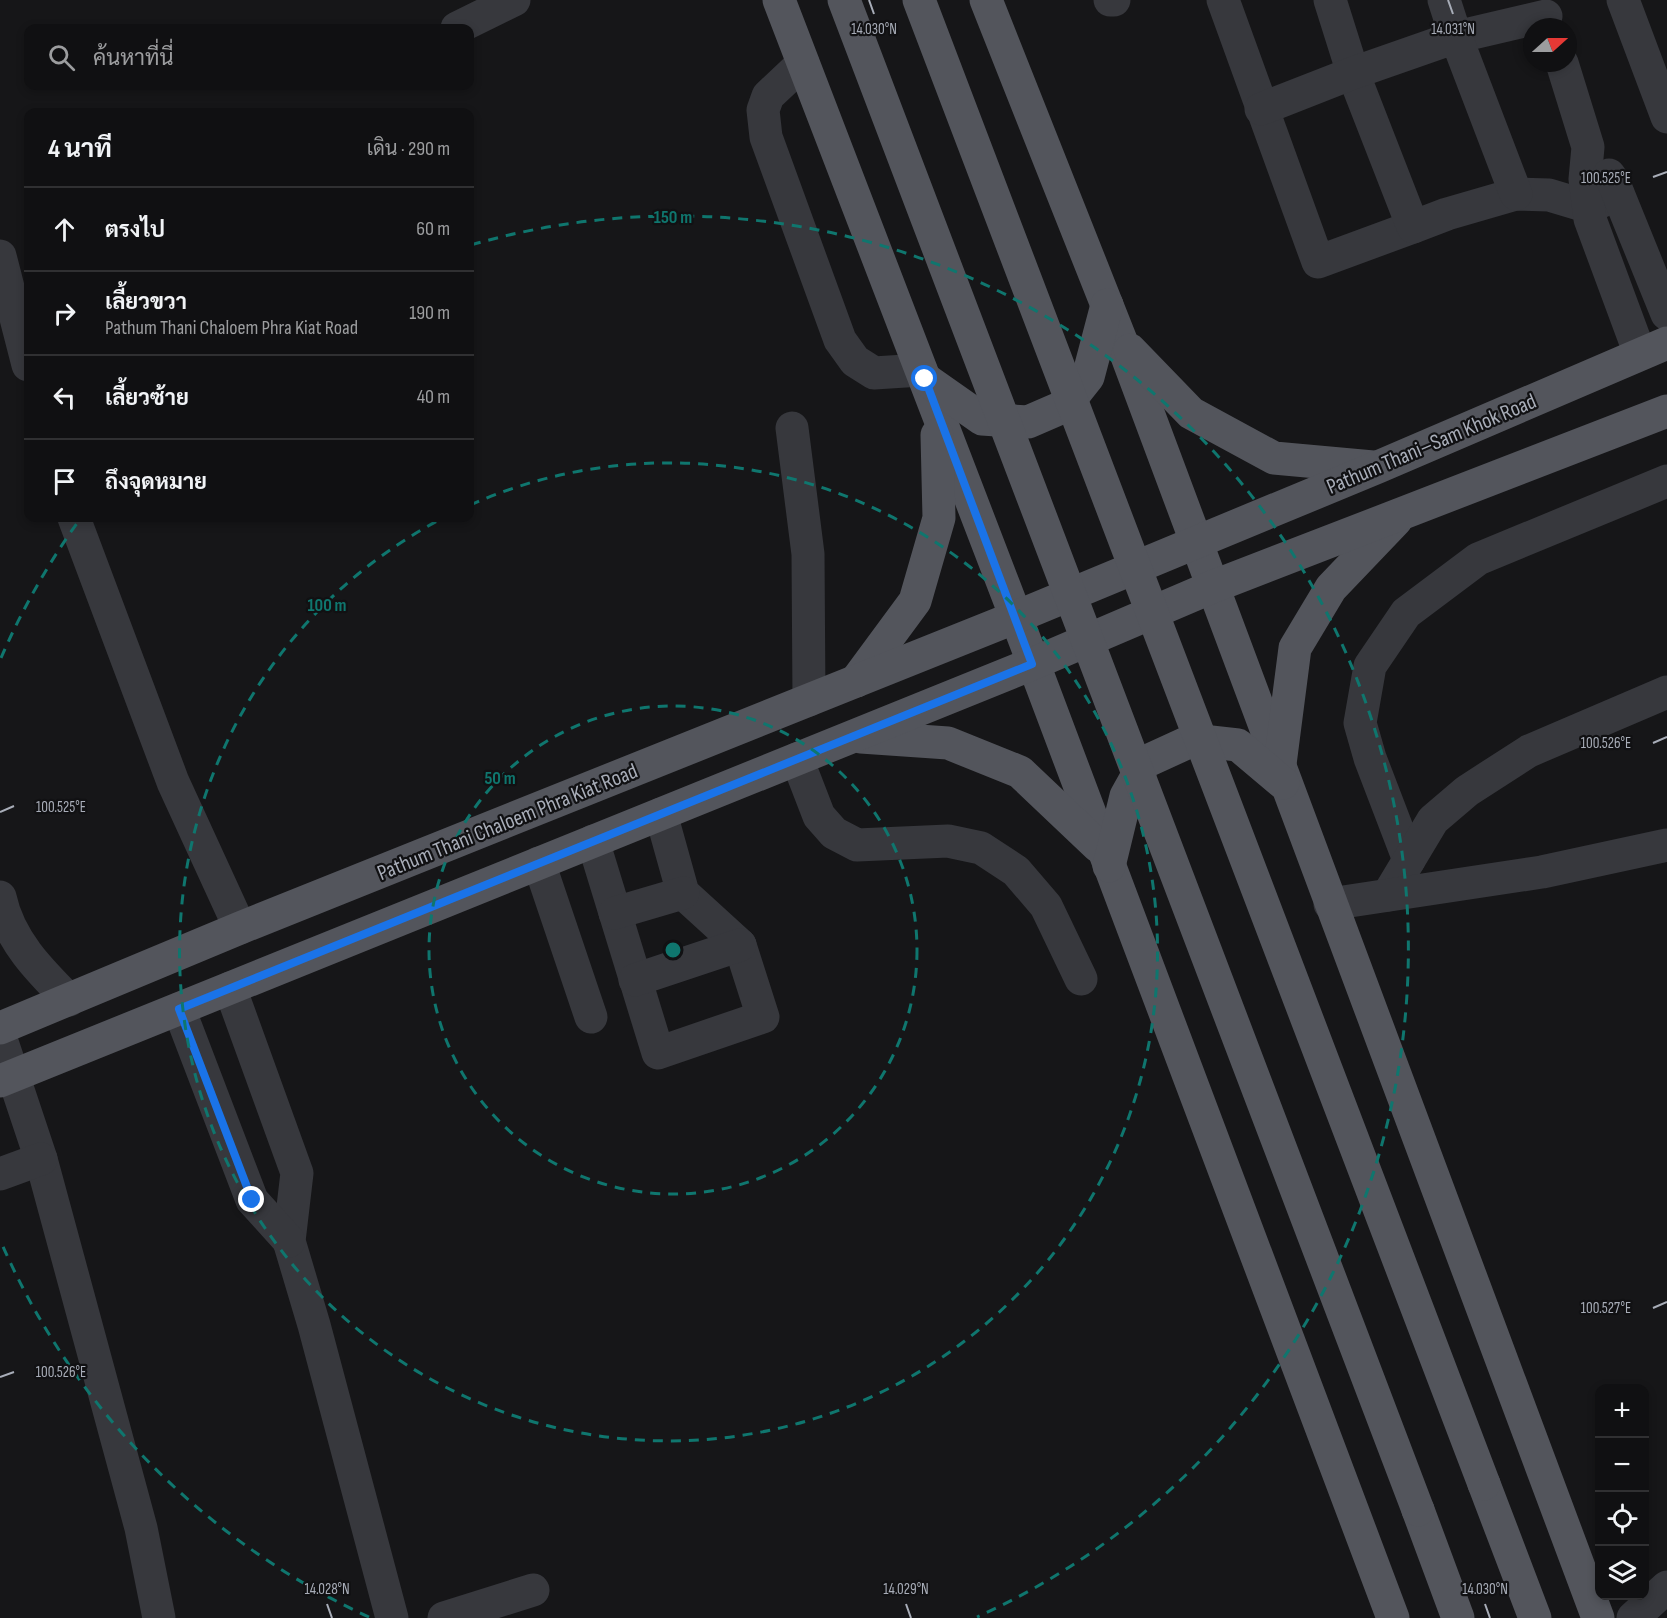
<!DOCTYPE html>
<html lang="th">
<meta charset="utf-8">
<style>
:root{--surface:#101012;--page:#19191b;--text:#f1f3f6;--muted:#9c9d9f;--line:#303032}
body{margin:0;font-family:"Sofia Sans Condensed",Sarabun,sans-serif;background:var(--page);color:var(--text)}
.controls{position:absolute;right:18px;bottom:18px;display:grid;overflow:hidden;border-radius:12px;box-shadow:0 3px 9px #0003}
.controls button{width:54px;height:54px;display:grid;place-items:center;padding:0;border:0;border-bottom:2px solid var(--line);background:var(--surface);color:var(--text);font:30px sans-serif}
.compass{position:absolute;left:1523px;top:18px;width:54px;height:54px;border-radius:50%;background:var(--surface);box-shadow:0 3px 9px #0003;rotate:69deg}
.stop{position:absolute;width:18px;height:18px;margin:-14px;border:4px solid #1a73e8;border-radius:50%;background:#fff}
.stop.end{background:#1a73e8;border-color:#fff;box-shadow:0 2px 6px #0008}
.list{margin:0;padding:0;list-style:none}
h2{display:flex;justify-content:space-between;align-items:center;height:78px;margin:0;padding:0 24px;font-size:26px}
h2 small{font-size:20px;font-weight:400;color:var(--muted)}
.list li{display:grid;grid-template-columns:39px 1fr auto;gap:18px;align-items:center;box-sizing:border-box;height:84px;padding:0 24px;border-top:2px solid var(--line)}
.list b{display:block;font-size:22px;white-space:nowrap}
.list p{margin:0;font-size:20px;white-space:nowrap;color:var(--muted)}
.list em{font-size:20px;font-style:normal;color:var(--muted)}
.icon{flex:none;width:33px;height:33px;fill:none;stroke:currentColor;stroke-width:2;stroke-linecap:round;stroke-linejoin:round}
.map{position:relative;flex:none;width:1667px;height:1618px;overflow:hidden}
.search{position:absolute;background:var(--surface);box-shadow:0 3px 9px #0003;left:24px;top:24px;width:450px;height:66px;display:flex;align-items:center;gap:15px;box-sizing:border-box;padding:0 21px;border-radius:12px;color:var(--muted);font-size:22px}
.panel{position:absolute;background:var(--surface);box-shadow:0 3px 9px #0003;left:24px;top:108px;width:450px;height:414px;border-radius:12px}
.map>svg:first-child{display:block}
</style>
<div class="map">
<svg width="1667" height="1618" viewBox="0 0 1667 1618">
<rect width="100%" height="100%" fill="#161618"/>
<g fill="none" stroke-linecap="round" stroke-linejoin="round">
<g stroke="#37383d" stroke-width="33">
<path d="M1110 0H1114"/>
<path d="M1223 0 1318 262 1413 227"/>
<path d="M1330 0 1353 73 1413 227 1447 214 1516 194 1549 195 1589 207 1618 194"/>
<path d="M1444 0 1456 37 1546 16"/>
<path d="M1623 0 1667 117"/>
<path d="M457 28 514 0"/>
<path d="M803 63 768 96 763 110 766 137 840 340 855 361 874 373 921 370"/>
<path d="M1562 63 1588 147 1585 179 1590 219 1640 354"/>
<path d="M1261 109 1353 73 1456 37 1516 194"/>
<path d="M1609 175 1613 181 1667 314"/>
<path d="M0 256 28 365"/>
<path d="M792 428 808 554 809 700"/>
<path d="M74 518 173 782 240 928"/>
<path d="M797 759 819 816 834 833 857 845 948 841 981 848 1016 871 1046 906 1081 979"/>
<path d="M593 841 658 1053 763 1017 740 945 683 893 661 814"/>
<path d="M1409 860 1370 758 1360 723 1370 666 1406 613 1478 559 1667 481"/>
<path d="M539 863 591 1017"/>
<path d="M1388 895 1433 820 1467 791 1529 751 1667 692"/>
<path d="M0 897C9 940 39 970 69 1000"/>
<path d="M1330 904 1542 872 1667 845"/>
<path d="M615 913 683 893"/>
<path d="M635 980 740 945"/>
<path d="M230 988 297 1173 289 1241 314 1325 392 1618"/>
<path d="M179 1009 252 1200 289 1241"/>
<path d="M0 1036 41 1159 141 1528 159 1618"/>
<path d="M0 1174 41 1159"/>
<path d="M444 1618 533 1590"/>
<path d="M1633 1618 1667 1587"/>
</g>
<g stroke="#53555c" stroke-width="33">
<path d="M779 0 1016 617 1393 1618"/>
<path d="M986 0 1122 343 1598 1618"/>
<path d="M1130 350 1191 413 1274 458 1373 467"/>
<path d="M925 379 982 419 1028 422 1065 406 1088 377 1107 305"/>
<path d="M856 681 915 601 939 518 937 435"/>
<path d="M861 737 948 743 1020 772 1098 846"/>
<path d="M1280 764 1295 648 1331 588 1396 520"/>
<path d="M1109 866 1126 796 1145 762 1193 740 1238 745 1283 783"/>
<path d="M0 1028 240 928 1016 617 1378 467 1667 343"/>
<path d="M0 1081 1032 664 1212 587 1667 411"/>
<path d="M1484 1484 1535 1618"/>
<path d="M1418 1510 1458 1618"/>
</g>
<g stroke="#53555c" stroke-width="33">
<path d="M844 0 1418 1510"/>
<path d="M919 0 1484 1484"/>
</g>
</g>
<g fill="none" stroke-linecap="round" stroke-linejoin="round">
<path stroke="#1a73e8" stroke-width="8" d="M252 1200 179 1009 1032 664 925 379"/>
</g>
<path fill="none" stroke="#a8adb8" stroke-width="2" d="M869 0 874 14M1448 0 1453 14M1653 177 1667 172M1653 743 1667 737M0 812 14 806M1653 1308 1667 1302M0 1377 14 1372M327 1604 332 1618M906 1604 911 1618M1485 1604 1490 1618"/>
<g fill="none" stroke="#0f766e" stroke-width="3" stroke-dasharray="10 8">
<circle cx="673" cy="950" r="244"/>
<path d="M470 505A489 489 0 1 1 443 518"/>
<path d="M369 1617A733 733 0 0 1 1 1242M1 658A733 733 0 0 1 80 519M471 245A733 733 0 0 1 977 1617"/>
</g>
<g text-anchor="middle" stroke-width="4.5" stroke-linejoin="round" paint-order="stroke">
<g font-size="22" fill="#a8adb8" stroke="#111113">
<text transform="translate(1431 443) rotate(-23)" y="8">Pathum Thani–Sam Khok Road</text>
<text transform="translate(507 821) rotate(-22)" y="8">Pathum Thani Chaloem Phra Kiat Road</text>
</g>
</g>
<g font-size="15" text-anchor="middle" fill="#a8adb8" stroke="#111113" stroke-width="4.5" stroke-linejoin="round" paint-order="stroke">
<text x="874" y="34">14.030°N</text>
<text x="1453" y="34">14.031°N</text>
<text x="1606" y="183">100.525°E</text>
<text x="1606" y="748">100.526°E</text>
<text x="61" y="812">100.525°E</text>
<text x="1606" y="1313">100.527°E</text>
<text x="61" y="1377">100.526°E</text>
<text x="327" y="1594">14.028°N</text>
<text x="906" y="1594">14.029°N</text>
<text x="1485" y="1594">14.030°N</text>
</g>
<circle cx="673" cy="950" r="9" fill="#0f766e" stroke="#111113" stroke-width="3"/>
<g font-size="18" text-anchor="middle" font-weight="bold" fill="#0f766e" stroke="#111113" stroke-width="4.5" stroke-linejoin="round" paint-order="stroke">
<text x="673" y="223">150 m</text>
<text x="327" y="611">100 m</text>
<text x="500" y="784">50 m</text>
</g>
</svg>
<div class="controls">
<button>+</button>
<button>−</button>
<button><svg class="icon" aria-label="locate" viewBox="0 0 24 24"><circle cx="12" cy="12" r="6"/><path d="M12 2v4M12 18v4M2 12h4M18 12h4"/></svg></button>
<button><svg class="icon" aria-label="layers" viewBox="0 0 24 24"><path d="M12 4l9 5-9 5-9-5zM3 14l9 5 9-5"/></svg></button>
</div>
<svg class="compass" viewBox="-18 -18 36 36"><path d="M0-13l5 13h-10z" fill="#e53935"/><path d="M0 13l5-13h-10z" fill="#9c9d9f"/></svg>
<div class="stop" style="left:925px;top:379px"></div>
<div class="stop end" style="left:252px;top:1200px"></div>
<div class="search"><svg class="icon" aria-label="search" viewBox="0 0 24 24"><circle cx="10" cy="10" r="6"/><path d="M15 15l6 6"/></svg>ค้นหาที่นี่</div>
<section class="panel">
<h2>4 นาที<small>เดิน · 290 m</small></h2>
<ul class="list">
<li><svg class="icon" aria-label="ahead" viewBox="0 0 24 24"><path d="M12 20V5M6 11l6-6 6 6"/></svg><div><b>ตรงไป</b></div><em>60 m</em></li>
<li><svg class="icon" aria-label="right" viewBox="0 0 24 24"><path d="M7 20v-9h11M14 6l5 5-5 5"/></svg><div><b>เลี้ยวขวา</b><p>Pathum Thani Chaloem Phra Kiat Road</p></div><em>190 m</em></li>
<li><svg class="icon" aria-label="left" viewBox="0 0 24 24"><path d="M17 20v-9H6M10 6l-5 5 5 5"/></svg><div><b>เลี้ยวซ้าย</b></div><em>40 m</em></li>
<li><svg class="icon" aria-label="arrive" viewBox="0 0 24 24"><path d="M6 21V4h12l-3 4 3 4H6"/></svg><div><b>ถึงจุดหมาย</b></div></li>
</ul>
</section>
</div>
